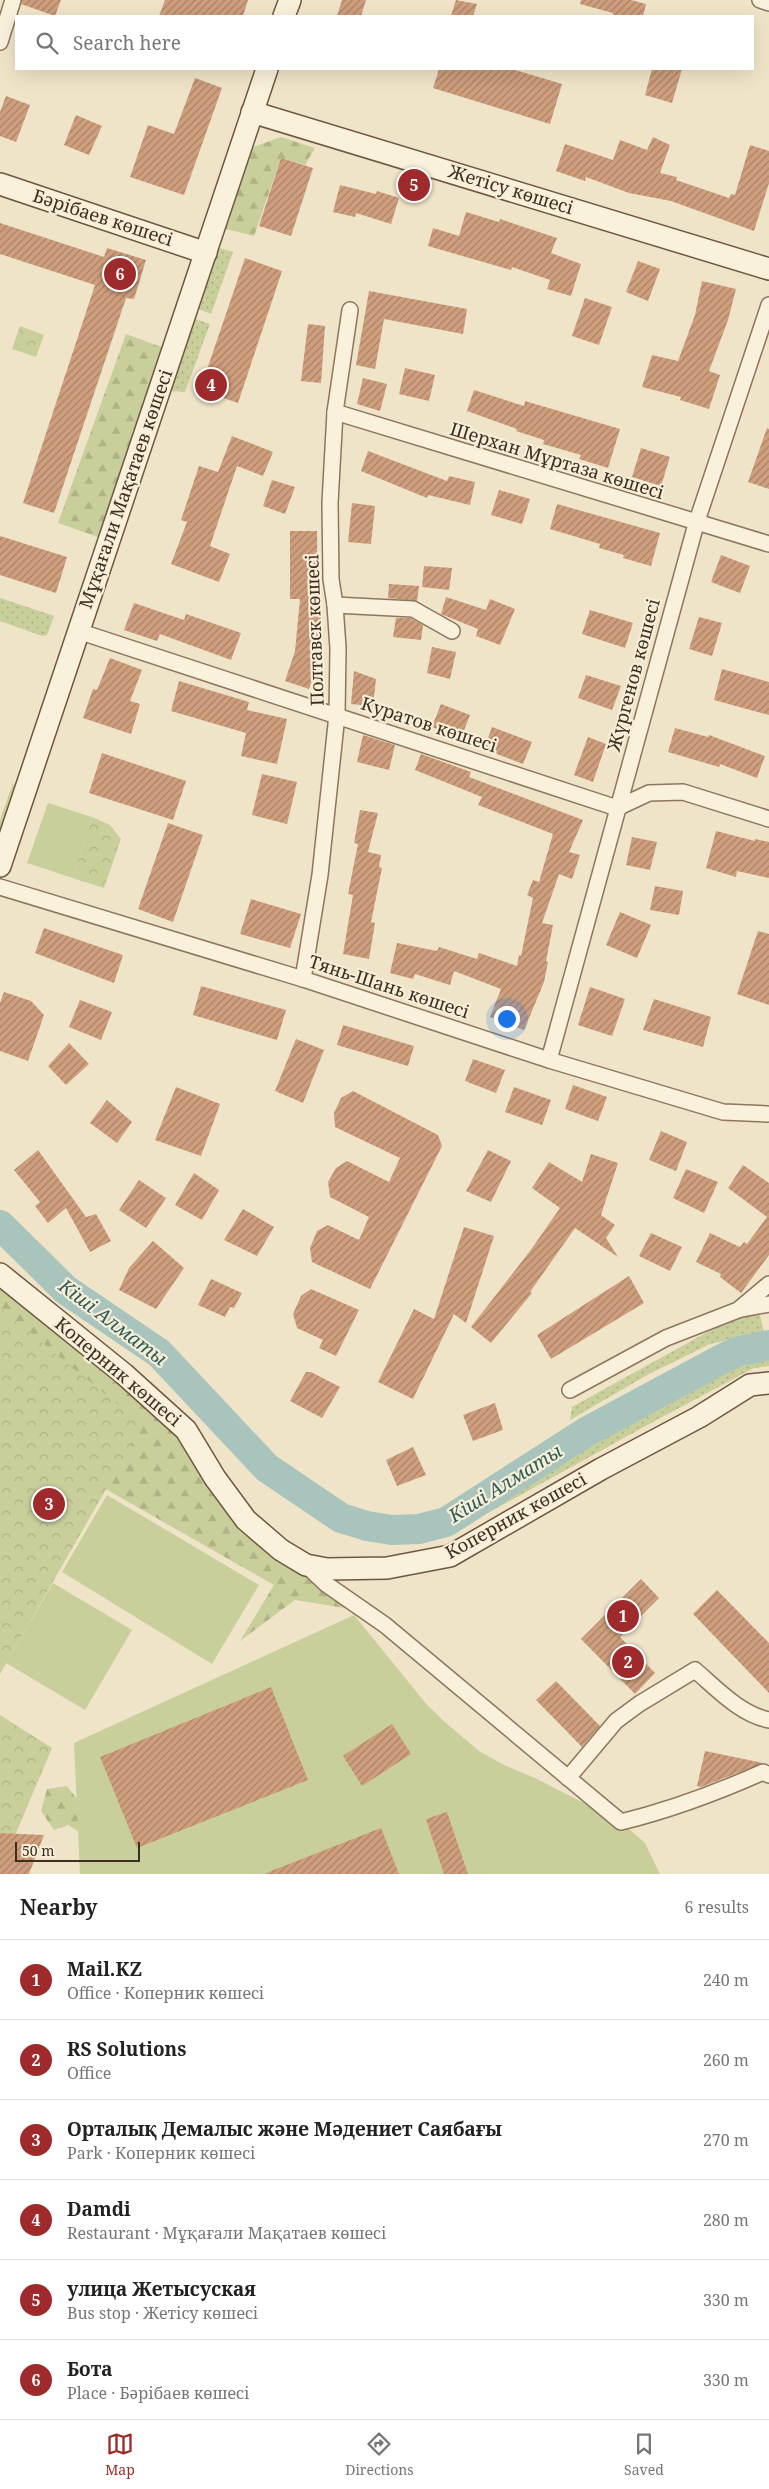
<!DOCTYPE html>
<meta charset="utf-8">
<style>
:root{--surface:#fff;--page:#f6f6f6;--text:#222;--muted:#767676;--line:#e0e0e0;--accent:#9e2a2b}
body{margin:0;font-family:"Noto Serif",serif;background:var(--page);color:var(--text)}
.scale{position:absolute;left:15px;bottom:12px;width:125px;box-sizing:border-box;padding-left:5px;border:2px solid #3d2e20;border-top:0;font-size:14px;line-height:18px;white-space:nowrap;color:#3d2e20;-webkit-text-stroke:4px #f7eed8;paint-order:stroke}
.you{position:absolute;left:506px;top:1018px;width:18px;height:18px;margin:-12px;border:4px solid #fff;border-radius:50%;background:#1a73e8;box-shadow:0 0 0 8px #1a73e833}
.badge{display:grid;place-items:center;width:32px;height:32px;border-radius:50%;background:var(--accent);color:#fff;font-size:16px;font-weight:700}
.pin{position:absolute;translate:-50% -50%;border:2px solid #fff;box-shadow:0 1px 5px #0006}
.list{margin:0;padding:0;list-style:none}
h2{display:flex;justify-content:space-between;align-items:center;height:65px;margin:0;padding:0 20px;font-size:21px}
h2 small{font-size:16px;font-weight:400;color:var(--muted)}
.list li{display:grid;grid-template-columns:32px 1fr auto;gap:15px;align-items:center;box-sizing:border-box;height:80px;padding:0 20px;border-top:1px solid var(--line)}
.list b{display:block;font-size:19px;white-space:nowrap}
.list p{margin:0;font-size:16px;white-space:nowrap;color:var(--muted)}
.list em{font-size:16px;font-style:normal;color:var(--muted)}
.icon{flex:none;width:28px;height:28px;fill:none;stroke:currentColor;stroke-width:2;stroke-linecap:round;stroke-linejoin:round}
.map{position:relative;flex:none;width:769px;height:1874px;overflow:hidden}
.search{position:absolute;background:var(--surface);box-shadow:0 5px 20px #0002;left:15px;right:15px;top:15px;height:55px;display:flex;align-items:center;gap:12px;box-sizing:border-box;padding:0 18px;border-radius:0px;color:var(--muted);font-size:19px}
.sheet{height:545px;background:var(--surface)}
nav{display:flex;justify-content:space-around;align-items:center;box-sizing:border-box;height:70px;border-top:1px solid var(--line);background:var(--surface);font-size:14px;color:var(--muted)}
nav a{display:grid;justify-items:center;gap:2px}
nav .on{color:var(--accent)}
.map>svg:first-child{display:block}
</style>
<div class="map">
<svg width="769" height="1874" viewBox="0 0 769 1874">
<defs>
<pattern id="grass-dots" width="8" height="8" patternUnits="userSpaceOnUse" patternTransform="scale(1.25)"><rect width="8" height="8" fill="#c9cf9b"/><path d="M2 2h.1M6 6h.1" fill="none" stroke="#aeb285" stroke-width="1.8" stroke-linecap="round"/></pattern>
<pattern id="forest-firs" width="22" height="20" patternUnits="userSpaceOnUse" patternTransform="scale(1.25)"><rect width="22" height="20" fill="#c9cf9b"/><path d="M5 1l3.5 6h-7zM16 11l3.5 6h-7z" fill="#aeb285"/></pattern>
<pattern id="park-crowns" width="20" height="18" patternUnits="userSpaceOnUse" patternTransform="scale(1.25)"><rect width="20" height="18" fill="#c9cf9b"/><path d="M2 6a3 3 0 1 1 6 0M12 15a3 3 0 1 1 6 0" fill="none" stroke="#aeb285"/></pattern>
<pattern id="building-hatch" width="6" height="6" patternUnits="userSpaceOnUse" patternTransform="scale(1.25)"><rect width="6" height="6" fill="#cf9f7d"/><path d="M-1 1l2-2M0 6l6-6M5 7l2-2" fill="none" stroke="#a98266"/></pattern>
</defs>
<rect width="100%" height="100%" fill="#f0e4c8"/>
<g fill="url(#grass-dots)">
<path d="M216 247 233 252 211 314 196 308Z"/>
<path d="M193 318 210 324 185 392 169 391Z"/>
<path d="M0 598 54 616 47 635 42 636 0 621Z"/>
<path d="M13 783 19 790 0 847V820Z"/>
<path d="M759 1311 764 1332 710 1344 649 1374 570 1420 572 1407 720 1325Z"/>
<path d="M769 1351V1366L754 1368 642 1428 488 1513 482 1504 587 1437 752 1355Z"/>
</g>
<g fill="url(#forest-firs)">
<path d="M281 137 315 148 305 165 281 158 254 236 222 228 237 192 248 149Z"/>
<path d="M126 334 164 348 98 537 58 523Z"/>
<path d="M0 1287 177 1430 304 1573 345 1608 295 1600 240 1641 274 1585 102 1487 0 1421Z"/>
<path d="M67 1786 87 1812 86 1836 68 1825 54 1830 41 1811 47 1789Z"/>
</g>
<g fill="url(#park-crowns)">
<path d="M20 326 44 335 36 357 12 349Z"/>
<path d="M92 817 110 825 121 839 104 888 72 878Z"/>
<path d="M0 1308 143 1425 0 1674Z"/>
<path d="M0 1715 52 1748 0 1871Z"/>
</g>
<g fill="#c9cf9b">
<path d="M48 803 92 817 72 878 27 863Z"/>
<path d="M107 1495 259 1585 212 1664 62 1572Z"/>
<path d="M53 1583 132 1630 85 1710 6 1663Z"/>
<path d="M354 1615 428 1706 446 1723 479 1751 504 1765 535 1778 621 1822 645 1843 660 1874H80L74 1743Z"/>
</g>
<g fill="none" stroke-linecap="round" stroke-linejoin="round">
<path stroke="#a9c4bc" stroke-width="30" d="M0 1225 66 1290 159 1353 267 1468 341 1518 367 1526 392 1530 419 1529 446 1522 586 1432 720 1360 736 1352 769 1345"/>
</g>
<g fill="url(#building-hatch)">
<path d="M22 0H61L55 16 21 4Z"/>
<path d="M165 0H248L243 16H159Z"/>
<path d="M342 0H366L361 16H337Z"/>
<path d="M456 0 477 4 473 16H451Z"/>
<path d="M581 0H631L646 4 643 16H613V13L580 4Z"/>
<path d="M439 69H512L562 84 550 124 433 88Z"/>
<path d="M652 69H682L672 103 645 95Z"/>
<path d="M195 78 222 88 184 195 130 177 148 125 174 134Z"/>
<path d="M6 96 30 105 16 142 0 136V112Z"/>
<path d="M76 115 102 126 89 155 64 145Z"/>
<path d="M653 137 670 145 660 173 677 177 676 180 729 198 731 194 735 195 750 145 769 151V183L754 231 671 201 629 193 586 177 585 181 556 171 565 144 613 160 620 140 647 150Z"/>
<path d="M281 158 313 168 291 236 259 226Z"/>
<path d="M340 185 376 194 377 191 399 198 391 224 356 213 355 217 333 212Z"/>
<path d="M466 212 499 222 500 219 557 238 551 253 581 264 571 296 547 289 550 280 512 267 511 270 428 246 433 228 459 236Z"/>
<path d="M0 223 104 257 107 248 146 260 134 299 126 298 54 513 23 503 95 285 0 254Z"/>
<path d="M245 258 282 271 238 403 200 390Z"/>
<path d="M638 261 660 269 648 301 626 292Z"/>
<path d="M702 281 736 289 728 320 709 371 720 375 709 409 680 400 681 397 642 387 652 355 678 361 695 315Z"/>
<path d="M369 291 467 309 463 334 384 319 375 369 356 365Z"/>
<path d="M585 298 612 307 599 345 572 336Z"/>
<path d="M308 324 325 326 321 383 301 381Z"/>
<path d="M405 368 435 375 429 401 399 394Z"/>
<path d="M363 378 387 384 380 411 357 404Z"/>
<path d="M474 390 524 406 525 401 620 429 608 468 579 459 581 455 543 444 544 440 516 431 517 429 467 411Z"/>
<path d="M767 428 769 429V489L748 482Z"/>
<path d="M232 436 273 452 263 476 237 466 210 546 230 554 219 582 171 564 187 522 181 520 199 466 218 472Z"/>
<path d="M641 448 670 457 661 486 632 477Z"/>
<path d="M368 451 447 481 449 476 475 482 470 505 428 495 427 498 361 471Z"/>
<path d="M272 480 295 487 285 514 263 506Z"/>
<path d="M499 490 530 499 522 524 491 515Z"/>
<path d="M352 503 375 506 371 544 348 542Z"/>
<path d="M557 504 660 533 651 566 623 558 624 555 599 548 600 544 550 529Z"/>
<path d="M290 531H317L318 617H321L316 659 319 660 309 689 285 681 295 651 300 599H290Z"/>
<path d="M0 536 67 557 56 593 0 575Z"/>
<path d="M721 555 750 566 740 593 711 582Z"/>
<path d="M424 566 452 568 449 590 422 587Z"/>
<path d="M389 584 419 586 417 601 388 598Z"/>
<path d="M446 597 486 610 490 599 515 609 500 645 476 636 478 629 441 614Z"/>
<path d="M134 603 184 620 186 614 241 633 231 660 160 634 157 641 124 630Z"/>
<path d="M590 610 633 623 625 648 582 634Z"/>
<path d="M699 617 722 623 712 656 689 649Z"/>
<path d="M396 618H410L423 625 421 640 393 637Z"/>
<path d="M432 647 456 652 450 679 427 673Z"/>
<path d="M110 658 142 670 130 701 140 704 131 734 83 718 93 689 97 690Z"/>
<path d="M722 669 769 682V715L714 700Z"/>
<path d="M354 671 376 679 373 706 351 704Z"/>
<path d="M586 675 621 686 612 710 578 698Z"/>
<path d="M179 681 249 702 247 710 287 719 277 764 241 756 246 733 171 711Z"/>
<path d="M441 704 470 715 461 738 432 727Z"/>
<path d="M492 727 532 742 523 764 484 749Z"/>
<path d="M675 728 708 737 709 735 765 756 757 778 720 764 719 767 668 752Z"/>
<path d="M363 735 395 745 389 770 357 762Z"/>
<path d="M588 737 606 744 593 782 574 775Z"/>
<path d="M102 753 186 781 173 820 89 793Z"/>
<path d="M421 754 471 772 469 777 583 820 569 852 580 855 572 879 559 874 542 923 553 925 546 961 548 962 544 982 524 1030 490 1017 501 989 454 971 450 985 415 974 413 979 390 973 397 943 437 951 439 947 477 959 479 953 517 966 519 955 521 956 533 898 527 895 533 880 539 882 553 834 478 805 482 797 415 770Z"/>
<path d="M262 774 297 782 287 824 252 815Z"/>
<path d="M360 810 378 813 368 852 381 855 379 867 382 868 371 922 375 923 369 959 343 954 353 895 348 894 358 844 354 843Z"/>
<path d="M168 823 203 835 173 922 138 909Z"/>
<path d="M716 831 755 841V839L769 842V878L737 871 736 877 706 868Z"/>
<path d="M632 837 657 842 650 870 626 865Z"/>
<path d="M655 886 683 891 679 915 650 910Z"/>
<path d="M251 899 301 914 290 948 240 934Z"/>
<path d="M620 912 651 925 637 958 606 945Z"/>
<path d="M44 928 123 955 114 983 35 953Z"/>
<path d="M758 931 769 934V1005L737 994Z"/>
<path d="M201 986 286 1010 277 1040 193 1015Z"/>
<path d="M590 987 625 999 612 1036 578 1025Z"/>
<path d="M4 992 31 1001 44 1015 28 1061 0 1051V1003Z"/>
<path d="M654 999 711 1017 703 1047 643 1030Z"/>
<path d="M80 1000 112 1012 101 1040 69 1027Z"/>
<path d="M343 1025 414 1046 408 1066 337 1045Z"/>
<path d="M296 1039 324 1050 303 1103 275 1091Z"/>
<path d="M69 1043 89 1064 66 1085 48 1066Z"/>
<path d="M473 1059 505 1070 496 1093 465 1081Z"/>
<path d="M573 1085 607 1097 598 1121 565 1109Z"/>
<path d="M176 1087 220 1104 201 1156 155 1140Z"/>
<path d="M514 1087 551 1100 542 1125 505 1112Z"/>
<path d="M353 1091 438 1135 442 1146 370 1289 312 1262 310 1248 317 1231 328 1225 359 1240 369 1217 330 1197 328 1182 336 1168 347 1161 389 1182 400 1158 335 1127 334 1113 341 1098Z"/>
<path d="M107 1100 132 1122 117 1143 90 1123Z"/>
<path d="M661 1131 687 1142 676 1171 649 1160Z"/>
<path d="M38 1150 86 1217 96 1214 111 1241 90 1252 66 1208 48 1223 35 1206 40 1202 14 1170Z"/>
<path d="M488 1150 511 1161 491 1202 466 1191Z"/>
<path d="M591 1154 618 1163 601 1215 615 1225 606 1238 618 1257 575 1228 530 1292 532 1293 491 1343 471 1327 530 1251 560 1208 532 1188 549 1162 582 1182Z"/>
<path d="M743 1165 769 1183V1255L741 1293 720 1277 721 1274 696 1262 710 1233 740 1247 744 1242 747 1244 767 1217 728 1188Z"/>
<path d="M686 1169 718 1182 704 1213 673 1198Z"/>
<path d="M194 1173 219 1190 202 1220 175 1205Z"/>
<path d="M139 1180 166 1198 146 1228 119 1210Z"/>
<path d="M243 1209 274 1227 257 1256 224 1240Z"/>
<path d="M464 1227 494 1236 466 1323 454 1314 413 1399 378 1382 414 1309 434 1319Z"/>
<path d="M651 1233 682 1247 670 1271 639 1256Z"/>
<path d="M153 1241 184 1268 156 1309 119 1290 129 1268Z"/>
<path d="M629 1276 644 1303 551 1359 537 1335Z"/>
<path d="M211 1279 242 1293 234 1308 230 1307 225 1317 198 1305Z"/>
<path d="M311 1289 359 1310 336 1356 319 1348 323 1340 297 1328 293 1314 301 1296Z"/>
<path d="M306 1372H311L340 1387 322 1418 290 1401Z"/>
<path d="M495 1403 503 1430 473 1441 463 1415Z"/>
<path d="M413 1447 426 1475 397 1486 386 1460Z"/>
<path d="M641 1579 659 1598 620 1637 655 1673 635 1694 581 1639Z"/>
<path d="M717 1590 769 1643V1693L693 1614Z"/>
<path d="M556 1681 600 1726 582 1747 536 1700Z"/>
<path d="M271 1687 308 1780 137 1848 100 1757Z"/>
<path d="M392 1724 411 1754 362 1786 343 1756Z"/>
<path d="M705 1751 763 1763 701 1787 697 1786Z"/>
<path d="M447 1812 468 1874H444L426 1819Z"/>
<path d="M381 1828 399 1874H266V1873Z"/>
<path d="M0 1833 44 1835 29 1874H0Z"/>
</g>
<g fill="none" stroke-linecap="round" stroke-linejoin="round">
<defs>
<g id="street">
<path d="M760 0 769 3"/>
<path d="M0 42 13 0"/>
<path d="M335 412 769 544"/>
<path d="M335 605 413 609 452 631"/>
<path d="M78 631 617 808 649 793 683 792 769 819"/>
<path d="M0 887 303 979 549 1060 723 1112 767 1114"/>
<path d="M303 979 320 875 337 715 338 648 335 605 331 579 330 503 335 412 350 310"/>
<path d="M549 1060 696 524 769 305"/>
<path d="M742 1309 769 1304"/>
<path d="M570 1390 666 1338 738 1310 769 1284"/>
<path d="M307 1566 326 1584 385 1625 621 1822C670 1810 716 1793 763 1772L769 1775"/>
<path d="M568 1778 616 1721 639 1704 695 1670C717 1689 740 1714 769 1720"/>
</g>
<g id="secondary">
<path d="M284 16 290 0"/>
<path d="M252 112 769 269"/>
<path d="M0 184 206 253"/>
<path d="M0 866 267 69"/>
<path d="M0 1274 124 1374 186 1430 215 1478 246 1520 281 1550 306 1565 327 1569 387 1568 450 1556 601 1469 699 1417 750 1385 769 1383"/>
</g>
</defs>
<use href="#street" stroke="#8d765c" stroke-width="18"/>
<use href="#secondary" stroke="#6f573f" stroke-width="24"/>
<use href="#street" stroke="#faf1dc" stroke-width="15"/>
<use href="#secondary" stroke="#faf1dc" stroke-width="21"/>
</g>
<g text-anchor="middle" stroke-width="4.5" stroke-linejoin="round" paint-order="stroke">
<g font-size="18" fill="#3d2e20" stroke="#f7eed8">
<text transform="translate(511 190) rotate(17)" y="6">Жетісу көшесі</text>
<text transform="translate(103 218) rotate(18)" y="6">Бәрібаев көшесі</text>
<text transform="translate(557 461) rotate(17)" y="6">Шерхан Мұртаза көшесі</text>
<text transform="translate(126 489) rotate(-71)" y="6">Мұқағали Мақатаев көшесі</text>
<text transform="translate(315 630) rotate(-92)" y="6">Полтавск көшесі</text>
<text transform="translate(634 675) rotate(-75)" y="6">Жүргенов көшесі</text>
<text transform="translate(429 725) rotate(18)" y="6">Куратов көшесі</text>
<text transform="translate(389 987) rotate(18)" y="6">Тянь-Шань көшесі</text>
<text transform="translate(118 1372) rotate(40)" y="6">Коперник көшесі</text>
<text transform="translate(516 1516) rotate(-29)" y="6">Коперник көшесі</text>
</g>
<g font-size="19" font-style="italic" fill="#2f5d5a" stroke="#f7eed8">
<text transform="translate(113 1322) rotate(37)" y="7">Кіші Алматы</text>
<text transform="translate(505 1483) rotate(-32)" y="7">Кіші Алматы</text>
</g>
</g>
</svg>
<div class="scale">50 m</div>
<div class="you"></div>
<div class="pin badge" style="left:623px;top:1616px">1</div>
<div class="pin badge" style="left:628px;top:1662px">2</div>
<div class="pin badge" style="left:49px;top:1504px">3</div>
<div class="pin badge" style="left:211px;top:385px">4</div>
<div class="pin badge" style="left:414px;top:185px">5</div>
<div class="pin badge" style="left:120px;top:274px">6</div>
<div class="search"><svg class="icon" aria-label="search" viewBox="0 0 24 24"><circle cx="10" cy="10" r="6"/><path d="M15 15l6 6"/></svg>Search here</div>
</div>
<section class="sheet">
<h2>Nearby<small>6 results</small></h2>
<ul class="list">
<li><span class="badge">1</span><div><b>Mail.KZ</b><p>Office · Коперник көшесі</p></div><em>240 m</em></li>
<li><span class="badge">2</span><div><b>RS Solutions</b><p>Office</p></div><em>260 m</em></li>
<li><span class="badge">3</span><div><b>Орталық Демалыс және Мәдениет Саябағы</b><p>Park · Коперник көшесі</p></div><em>270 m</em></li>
<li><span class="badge">4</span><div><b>Damdi</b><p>Restaurant · Мұқағали Мақатаев көшесі</p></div><em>280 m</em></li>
<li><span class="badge">5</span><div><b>улица Жетысуская</b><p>Bus stop · Жетісу көшесі</p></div><em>330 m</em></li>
<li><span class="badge">6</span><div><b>Бота</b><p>Place · Бәрібаев көшесі</p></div><em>330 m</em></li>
</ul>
</section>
<nav>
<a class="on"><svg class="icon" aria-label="map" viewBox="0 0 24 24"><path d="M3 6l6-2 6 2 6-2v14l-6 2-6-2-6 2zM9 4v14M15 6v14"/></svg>Map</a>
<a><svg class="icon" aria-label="directions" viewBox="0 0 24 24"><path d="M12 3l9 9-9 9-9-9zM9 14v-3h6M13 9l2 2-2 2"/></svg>Directions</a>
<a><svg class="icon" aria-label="saved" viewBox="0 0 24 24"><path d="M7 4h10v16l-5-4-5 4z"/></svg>Saved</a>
</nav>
